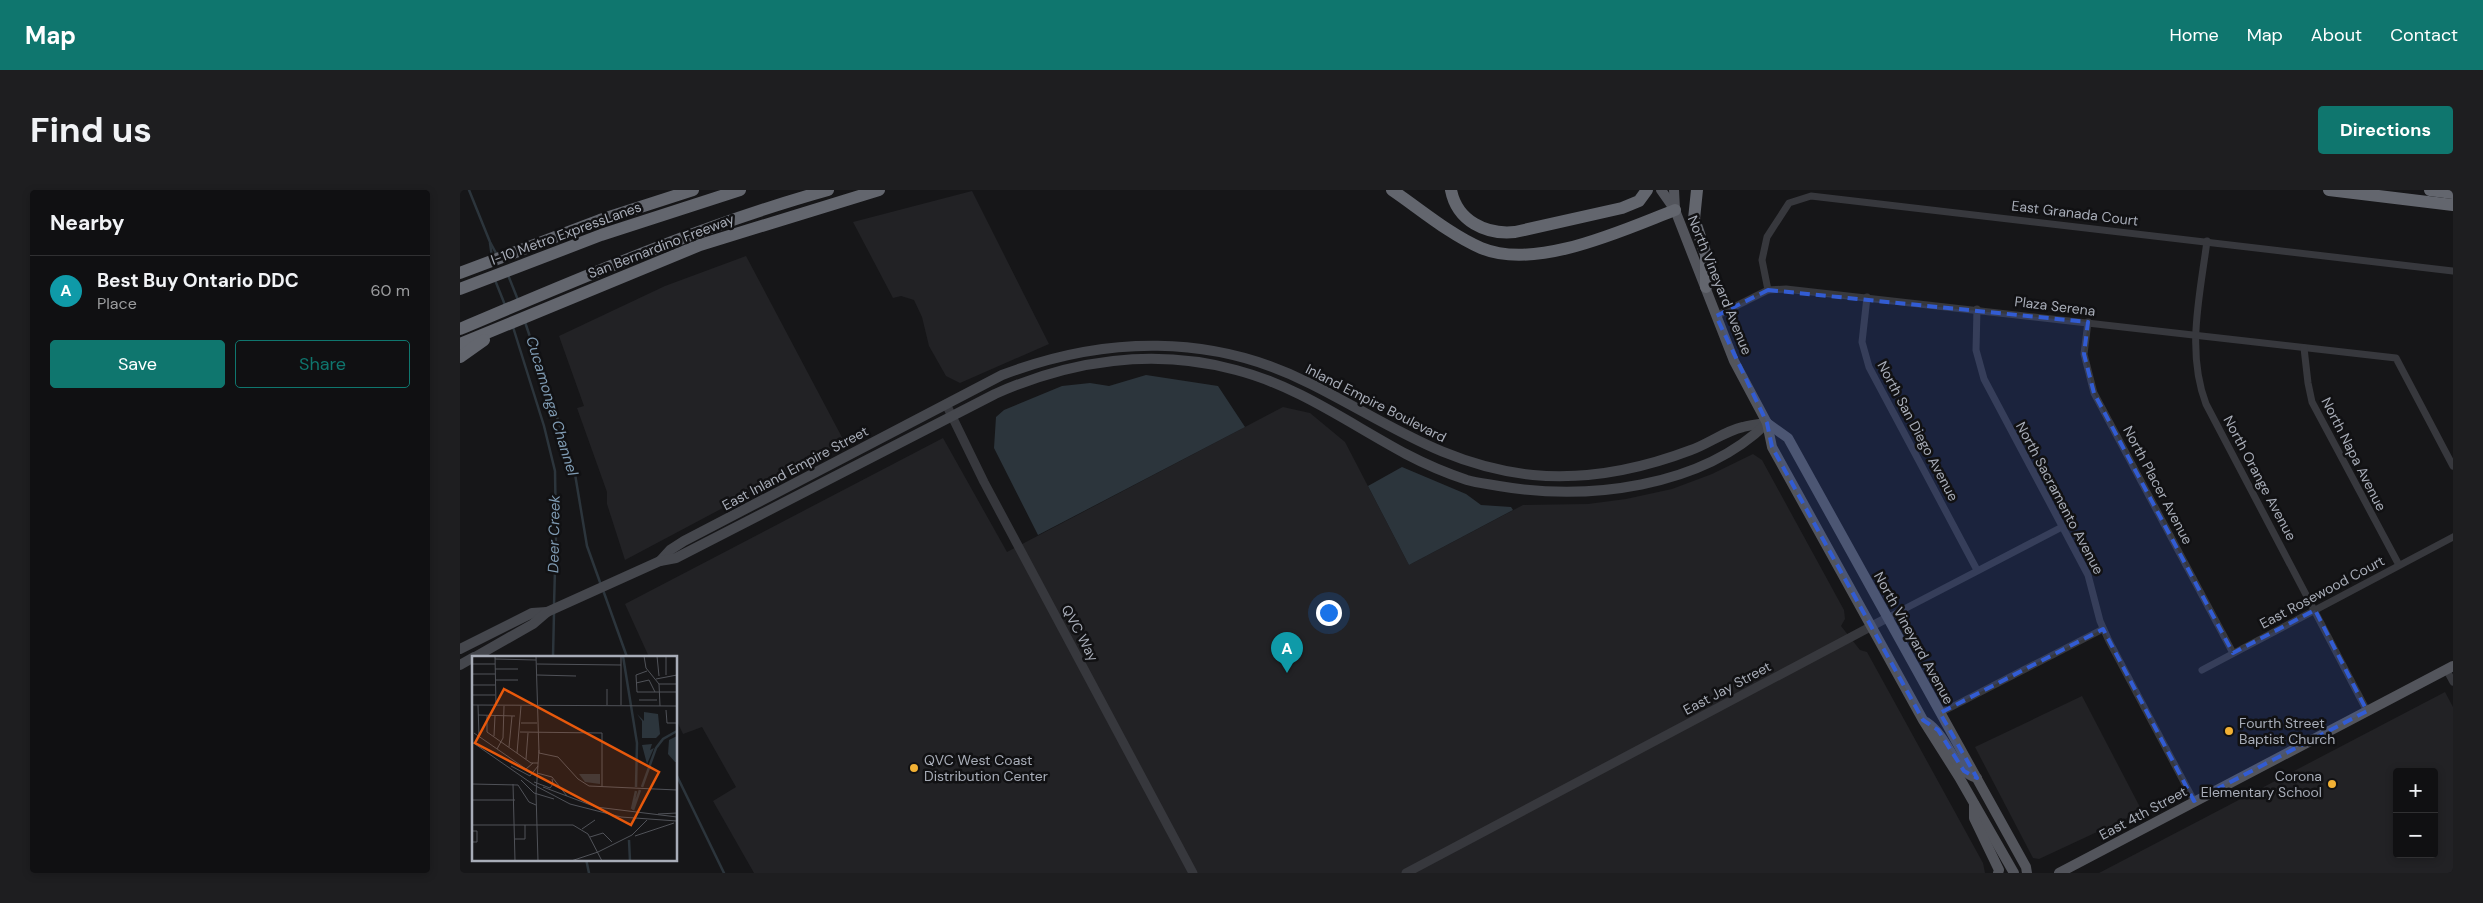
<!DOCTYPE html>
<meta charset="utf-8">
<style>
:root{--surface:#101012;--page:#1e1e20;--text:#f1f3f6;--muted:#9c9d9f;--line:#303032;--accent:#0f766e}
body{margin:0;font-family:"DM Sans",sans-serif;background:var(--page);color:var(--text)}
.controls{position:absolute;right:15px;bottom:15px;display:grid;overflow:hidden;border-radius:5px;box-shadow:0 2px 8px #0003}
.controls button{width:45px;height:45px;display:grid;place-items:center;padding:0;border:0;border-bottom:1px solid var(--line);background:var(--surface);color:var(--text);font:25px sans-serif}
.you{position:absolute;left:868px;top:422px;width:18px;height:18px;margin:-12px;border:4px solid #fff;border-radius:50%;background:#1a73e8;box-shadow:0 0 0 8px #1a73e833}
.badge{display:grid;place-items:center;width:32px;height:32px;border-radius:50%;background:var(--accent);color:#fff;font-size:16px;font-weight:700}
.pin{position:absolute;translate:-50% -41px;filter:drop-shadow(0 1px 2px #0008)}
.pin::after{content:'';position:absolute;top:26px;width:18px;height:15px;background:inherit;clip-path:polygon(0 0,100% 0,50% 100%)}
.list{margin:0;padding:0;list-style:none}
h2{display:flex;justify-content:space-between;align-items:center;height:65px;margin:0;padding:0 20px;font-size:21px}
h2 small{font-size:16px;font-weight:400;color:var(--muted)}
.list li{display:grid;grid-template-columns:32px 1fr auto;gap:15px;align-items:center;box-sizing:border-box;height:70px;padding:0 20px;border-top:1px solid var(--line)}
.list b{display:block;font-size:19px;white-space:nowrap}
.list p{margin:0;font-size:16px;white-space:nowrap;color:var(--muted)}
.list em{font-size:16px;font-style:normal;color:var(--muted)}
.actions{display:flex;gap:10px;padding:15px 20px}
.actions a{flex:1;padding:11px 0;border:1px solid var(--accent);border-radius:5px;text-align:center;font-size:18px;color:var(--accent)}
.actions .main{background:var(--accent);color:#fff}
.map{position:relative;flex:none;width:1993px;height:683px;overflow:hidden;border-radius:5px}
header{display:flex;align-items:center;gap:30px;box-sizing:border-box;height:70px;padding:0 25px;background:var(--accent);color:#fff}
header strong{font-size:24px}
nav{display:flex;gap:28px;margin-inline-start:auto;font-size:18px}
.intro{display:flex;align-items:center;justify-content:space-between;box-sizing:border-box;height:120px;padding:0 30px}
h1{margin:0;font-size:35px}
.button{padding:12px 22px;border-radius:5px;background:var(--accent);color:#fff;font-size:18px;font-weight:700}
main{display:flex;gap:30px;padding:0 30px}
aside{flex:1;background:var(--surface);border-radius:5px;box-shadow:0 2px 8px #0003}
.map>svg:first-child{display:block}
</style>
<header>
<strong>Map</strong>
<nav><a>Home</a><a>Map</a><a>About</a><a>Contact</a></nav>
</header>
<div class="intro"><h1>Find us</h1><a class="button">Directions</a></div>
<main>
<aside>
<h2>Nearby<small></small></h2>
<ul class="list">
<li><span class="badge" style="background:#0f9aa8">A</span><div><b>Best Buy Ontario DDC</b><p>Place</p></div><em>60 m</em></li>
</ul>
<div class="actions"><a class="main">Save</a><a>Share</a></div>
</aside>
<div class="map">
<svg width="1993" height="683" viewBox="0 0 1993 683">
<rect width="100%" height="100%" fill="#161618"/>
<g fill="#222225" fill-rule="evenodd">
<path d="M512 1 589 154 500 193 486 186 469 156 462 127 454 110 441 106 433 108 393 32Z"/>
<path d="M286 66 385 253 165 370 147 314V302L117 218 124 216 99 146 205 96Z"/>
<path d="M823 217 850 223 885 252 949 375 1063 315 1128 314 1166 309 1212 299 1252 284 1293 264 1302 270 1384 420 1385 429 1381 436 1400 460 1407 462 1523 673 1525 683H294L253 611 276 597 242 537 223 544 216 529V467H189L165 414 483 248 547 362Z"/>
<path d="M1985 502 1993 517V683H1639ZM1937 582H1974V664H1937Z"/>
<path d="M1622 506 1682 621 1579 669 1573 668 1515 557Z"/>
</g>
<g fill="#2c353c">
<path d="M686 185 758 196 785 237 578 345 534 258 536 227 544 220 602 196 630 193 649 196Z"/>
<path d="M942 277 1006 304 1021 315 1051 317 1053 320 949 375 908 296Z"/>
</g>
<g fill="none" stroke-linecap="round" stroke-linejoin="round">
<g stroke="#2c353c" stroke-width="2.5">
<path d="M9 0 30 52 37 65"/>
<path d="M30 53 32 67"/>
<path d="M48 85 58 110"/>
<path d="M35 90 45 115"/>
<path d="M65 132 114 278 127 356 141 395"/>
<path d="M53 137 84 236 95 281 96 344 94 415"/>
<path d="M143 400 167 467"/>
<path d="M93 467 94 423"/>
<path d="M216 584 264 683"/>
<path d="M126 669 129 683"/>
</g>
<g stroke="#37383d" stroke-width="7">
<path d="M1747 51C1740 105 1726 161 1746 214L1907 521"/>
<path d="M1308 100 1302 70 1307 47 1329 13 1351 6 1993 81"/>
<path d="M1407 107 1402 152 1409 177 1517 380"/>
<path d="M1517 119 1516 160 1524 189 1628 385 1640 431 1649 451 1734 611"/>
<path d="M1256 126 1308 100 1326 99 1936 168 1993 276"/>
<path d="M1628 132 1624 164 1634 203 1773 463"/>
<path d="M1844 158 1848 193 1852 212 1939 375"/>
<path d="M1427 428 1602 337"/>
<path d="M1986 479 1993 492"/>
<path d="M1742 480 1993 347"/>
<path d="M1480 523 1643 439"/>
</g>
<g stroke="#37383d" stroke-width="9">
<path d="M486 214 524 292 733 683"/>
<path d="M946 683 1427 428"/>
</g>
<g stroke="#45474d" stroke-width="10">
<path d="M200 371 210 360 224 351 542 185C644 146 752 143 851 194 927 232 985 276 1073 285 1127 290 1181 279 1231 260 1248 254 1265 241 1283 237 1290 235 1299 234 1307 233"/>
<path d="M0 459 72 423 87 422"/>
<path d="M15 467 73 434 87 422 200 371 216 368 535 204C611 170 694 158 776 180 838 196 890 234 946 264 965 274 986 283 1007 290 1017 293 1028 294 1039 296 1127 311 1241 298 1307 233"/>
<path d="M0 475 14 467"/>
</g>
<g stroke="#53555c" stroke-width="10">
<path d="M1201 0 1215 20 1274 171 1307 233 1312 257 1463 530 1499 587 1554 683"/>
<path d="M1214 0 1215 19"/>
<path d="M1307 233 1328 248 1566 677 1567 683"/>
<path d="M1466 532C1489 547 1494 582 1517 588"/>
<path d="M1514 614V628L1539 680 1538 683"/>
<path d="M1599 683 1993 476"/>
</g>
<g stroke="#63666e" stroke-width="12">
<path d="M932 0C960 19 989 44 1021 58 1076 81 1163 40 1215 20"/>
<path d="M991 0C997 31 1026 45 1055 42L1162 18 1179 11 1187 0"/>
<path d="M1237 0 1234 29 1246 65V97"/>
<path d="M1869 0 1993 15"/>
<path d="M1970 0 1993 3"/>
<path d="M0 83 140 30 233 0"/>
<path d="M0 99 141 45 280 0"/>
<path d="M0 139C121 88 242 35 368 0"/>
<path d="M0 154 240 55 419 0"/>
<path d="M0 167 24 150"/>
</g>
</g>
<path fill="#325cd3" fill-opacity="0.2" stroke="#325cd3" stroke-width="4" stroke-dasharray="10 6" stroke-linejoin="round" d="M1308 100 1628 132 1624 164 1634 203 1773 463 1855 420 1907 521 1734 611 1643 439 1480 523 1517 588 1504 581 1478 540 1463 530 1312 257 1307 233 1256 126Z"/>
<g fill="#f2b134" stroke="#111113" stroke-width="2">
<circle cx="1769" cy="541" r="5"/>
<circle cx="454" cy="578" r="5"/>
<circle cx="1872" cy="594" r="5"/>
</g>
<g text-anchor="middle" stroke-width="5" stroke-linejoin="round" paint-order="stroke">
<g font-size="14" fill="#a8adb8" stroke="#111113">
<text transform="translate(1615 23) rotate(7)" y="5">East Granada Court</text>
<text transform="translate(106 43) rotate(-20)" y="5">I-10 Metro ExpressLanes</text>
<text transform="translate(201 56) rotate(-21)" y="5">San Bernardino Freeway</text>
<text transform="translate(1260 95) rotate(68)" y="5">North Vineyard Avenue</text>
<text transform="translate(1595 116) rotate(7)" y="5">Plaza Serena</text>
<text transform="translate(916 213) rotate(27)" y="5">Inland Empire Boulevard</text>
<text transform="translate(1458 241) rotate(62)" y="5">North San Diego Avenue</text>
<text transform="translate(1894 264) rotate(63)" y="5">North Napa Avenue</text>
<text transform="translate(335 278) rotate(-28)" y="5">East Inland Empire Street</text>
<text transform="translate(1800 288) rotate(62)" y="5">North Orange Avenue</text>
<text transform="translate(1698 295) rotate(62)" y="5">North Placer Avenue</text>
<text transform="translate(1600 308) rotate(62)" y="5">North Sacramento Avenue</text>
<text transform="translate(1862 402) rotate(-28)" y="5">East Rosewood Court</text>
<text transform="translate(620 443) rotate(62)" y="5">QVC Way</text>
<text transform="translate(1454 448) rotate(61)" y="5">North Vineyard Avenue</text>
<text transform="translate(1267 498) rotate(-28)" y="5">East Jay Street</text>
<text transform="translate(1683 623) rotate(-28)" y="5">East 4th Street</text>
</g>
<g font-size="14" fill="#a8adb8" stroke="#111113" text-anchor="start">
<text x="1779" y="538">Fourth Street<tspan x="1779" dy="16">Baptist Church</tspan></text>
<text x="464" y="575">QVC West Coast<tspan x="464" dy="16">Distribution Center</tspan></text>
<text x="1862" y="591" text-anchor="end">Corona<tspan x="1862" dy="16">Elementary School</tspan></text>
</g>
<g font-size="15" font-style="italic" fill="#7f9bb3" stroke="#111113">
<text transform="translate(92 216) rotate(73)" y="5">Cucamonga Channel</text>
<text transform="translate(94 344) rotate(-89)" y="5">Deer Creek</text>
</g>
</g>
<g transform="translate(12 466)">
<rect width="205" height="205" fill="#161618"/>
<path d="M172 56 186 58 188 78 184 82H170V65L165 58 172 65ZM205 80V106H203L196 98 197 84ZM180 88 178 94 182 92 175 108 170 89ZM107 118H128V128L113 126Z" fill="#2c353c"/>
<path fill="none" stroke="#2c353c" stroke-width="2.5" d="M151 0 165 87 164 131M170 131 184 92 191 83 205 75M160 153 164 135M161 154 168 134M157 184 158 205"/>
<path fill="none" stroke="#505258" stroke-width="1" d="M23 0 24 50M64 0 67 97M149 0V49M172 0 174 12 187 28 188 50M185 0 187 20M23 3 64 4M0 8H23M65 8 149 9M23 13H46M175 15 164 19 165 36H205M0 18H23M65 19 104 20M194 19V0M184 23 205 19M23 24H46M164 27 177 24 183 36M187 28H205M0 29H23M135 33V49M0 39H23M167 44H185M0 49 205 50M6 49 7 80M194 54 195 67H205M6 59 43 60M15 60V76L59 107H66M49 67H65M48 76 130 77V131M2 77 54 113 61 107M22 80 23 60M0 86 62 129 98 148 149 161 205 165M37 91 40 60M25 93 31 82 32 50M45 97 49 50M67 97 86 101 106 123 117 130 205 134M54 103 56 77M39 110 58 120 66 110M65 117 80 121 95 140M49 124 62 137 82 143M62 126 78 132 81 128 80 123M0 128 46 129 57 146 64 149M41 128 43 205M71 131 124 151 205 161M64 137 66 205M64 138 67 94M0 144H43M186 158 205 157M0 169H101L116 178 130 205M110 173 123 164M0 175H5V186H0M163 180 202 167M118 181 131 177 140 186M43 183H53V169M126 196 160 179 175 164M99 205 126 196"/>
<path fill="#e8590c" fill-opacity="0.15" stroke="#e8590c" stroke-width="2.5" d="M32 33 187 116 159 169 3 87Z"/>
<rect width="205" height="205" fill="none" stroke="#a8adb8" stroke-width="2.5"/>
</g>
</svg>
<div class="controls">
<button>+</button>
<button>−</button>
</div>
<div class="you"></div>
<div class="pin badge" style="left:827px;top:483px;background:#0f9aa8">A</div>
</div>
</main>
